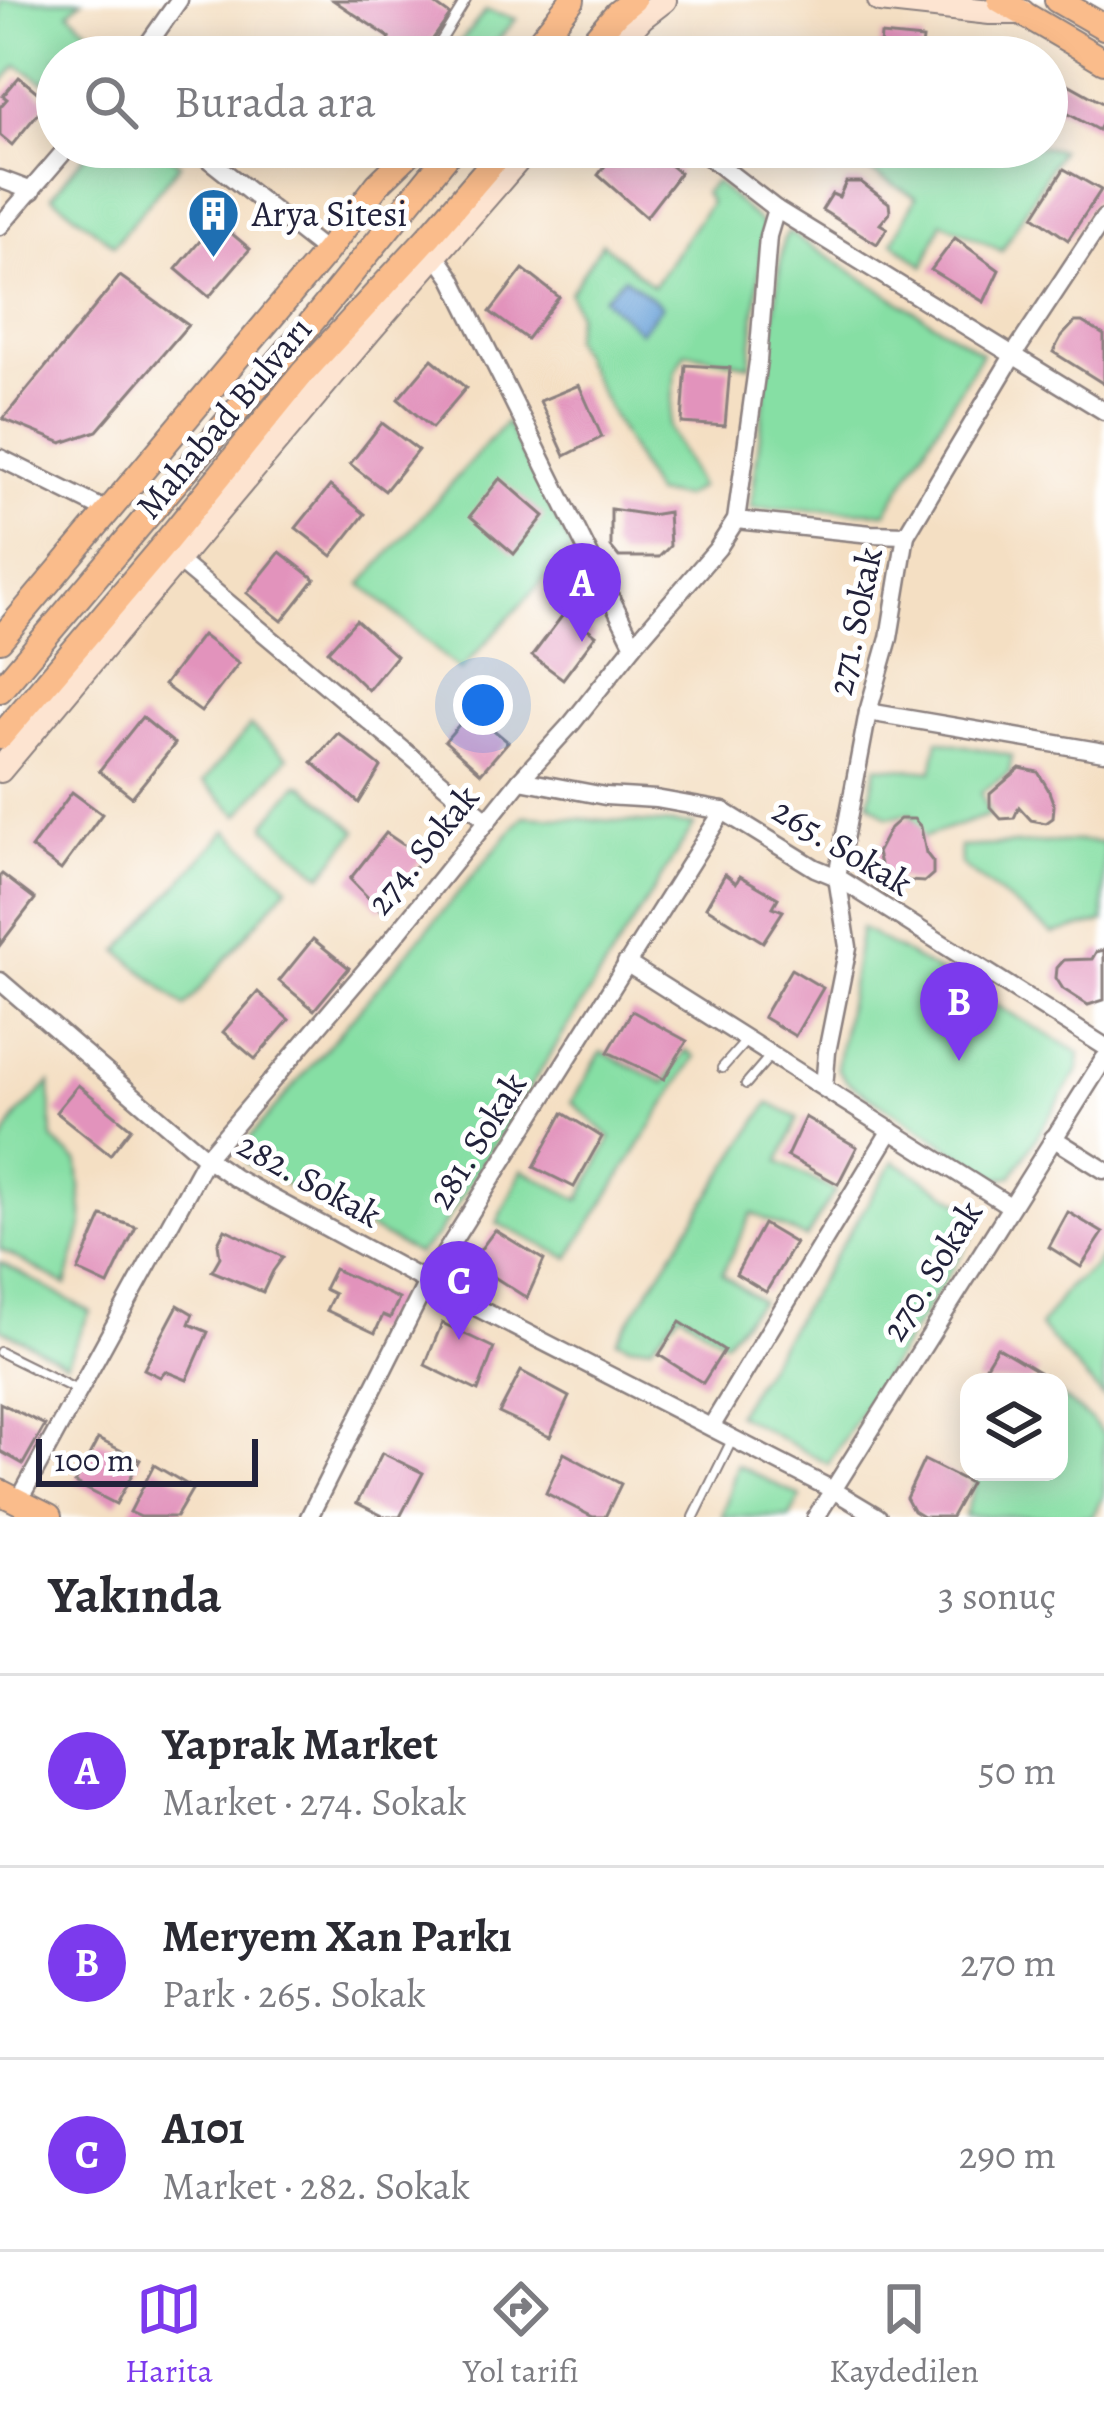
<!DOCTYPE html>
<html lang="tr">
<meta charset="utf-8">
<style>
:root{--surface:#fff;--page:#f2f2f3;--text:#2b2b33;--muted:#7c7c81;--line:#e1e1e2;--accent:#7c3aed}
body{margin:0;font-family:Alegreya,serif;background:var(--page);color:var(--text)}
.controls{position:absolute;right:36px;bottom:36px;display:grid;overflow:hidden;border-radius:24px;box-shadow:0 6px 30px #0003}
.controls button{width:108px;height:108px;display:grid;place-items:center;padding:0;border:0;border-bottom:3px solid var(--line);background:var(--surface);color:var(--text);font:60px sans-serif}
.scale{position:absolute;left:36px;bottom:30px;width:222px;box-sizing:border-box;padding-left:12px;border:6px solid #22223b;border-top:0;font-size:33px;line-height:42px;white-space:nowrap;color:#22223b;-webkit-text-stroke:9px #fff;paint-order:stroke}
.you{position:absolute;left:483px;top:705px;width:42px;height:42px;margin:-30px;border:9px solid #fff;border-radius:50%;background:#1a73e8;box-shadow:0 0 0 18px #1a73e833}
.badge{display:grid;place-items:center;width:78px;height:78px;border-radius:50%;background:var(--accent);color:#fff;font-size:39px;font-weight:700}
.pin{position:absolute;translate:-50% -99px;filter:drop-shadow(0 3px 6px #0008)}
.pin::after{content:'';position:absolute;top:63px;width:42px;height:36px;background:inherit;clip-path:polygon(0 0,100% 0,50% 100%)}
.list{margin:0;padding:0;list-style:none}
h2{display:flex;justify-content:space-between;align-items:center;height:156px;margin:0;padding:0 48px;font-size:51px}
h2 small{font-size:39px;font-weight:400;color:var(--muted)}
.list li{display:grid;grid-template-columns:78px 1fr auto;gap:36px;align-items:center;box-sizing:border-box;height:192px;padding:0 48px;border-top:3px solid var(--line)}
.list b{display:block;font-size:45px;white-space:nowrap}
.list p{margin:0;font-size:39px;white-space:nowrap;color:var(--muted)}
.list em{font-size:39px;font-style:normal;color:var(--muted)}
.icon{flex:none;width:66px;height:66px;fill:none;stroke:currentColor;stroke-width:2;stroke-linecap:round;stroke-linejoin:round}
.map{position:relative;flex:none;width:1104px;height:1517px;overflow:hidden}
.search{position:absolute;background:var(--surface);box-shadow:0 6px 30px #0003;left:36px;right:36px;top:36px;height:132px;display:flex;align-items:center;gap:30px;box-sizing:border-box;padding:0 42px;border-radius:66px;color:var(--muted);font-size:45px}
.sheet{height:732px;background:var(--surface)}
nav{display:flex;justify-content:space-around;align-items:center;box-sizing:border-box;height:168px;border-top:3px solid var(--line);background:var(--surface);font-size:33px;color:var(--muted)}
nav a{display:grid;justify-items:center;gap:6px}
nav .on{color:var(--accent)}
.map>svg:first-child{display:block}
</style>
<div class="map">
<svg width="1104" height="1517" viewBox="0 0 1104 1517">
<rect width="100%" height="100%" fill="#fff"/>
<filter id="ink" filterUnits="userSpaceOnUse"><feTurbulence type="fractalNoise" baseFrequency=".00833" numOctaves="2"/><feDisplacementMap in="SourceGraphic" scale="24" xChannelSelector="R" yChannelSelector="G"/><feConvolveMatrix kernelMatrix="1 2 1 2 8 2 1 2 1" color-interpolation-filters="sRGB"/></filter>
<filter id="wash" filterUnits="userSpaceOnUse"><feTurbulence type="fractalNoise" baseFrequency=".004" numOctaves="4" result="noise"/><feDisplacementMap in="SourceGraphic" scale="48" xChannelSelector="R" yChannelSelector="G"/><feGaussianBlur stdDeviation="2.7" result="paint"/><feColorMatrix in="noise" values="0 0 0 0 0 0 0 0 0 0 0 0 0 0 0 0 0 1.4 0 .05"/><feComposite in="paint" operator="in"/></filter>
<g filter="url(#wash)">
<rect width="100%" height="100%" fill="#f4dfc3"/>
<g fill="#86dfa4" stroke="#548070" stroke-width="3">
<path d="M0 0H82L69 12 91 32 67 57H57V68L44 82 17 65 0 85Z"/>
<path d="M486 11 516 19 483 57H447Z"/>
<path d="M91 147H159L180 164 114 245 52 196Z"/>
<path d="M793 147H1042L1060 150 1002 251 942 222 924 266 893 242 916 197 859 165 823 166Z"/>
<path d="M715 182 764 226 750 365 686 352 676 370 669 428 699 487 684 497 654 494 572 339 577 313 570 293 602 243 653 286 710 203 704 192Z"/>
<path d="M788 232 982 353 886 512 751 508 783 241Z"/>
<path d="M506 422 572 549 460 671 362 584Z"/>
<path d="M250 726 288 757 239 815 203 782Z"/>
<path d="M938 740 1012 756 1009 773 981 792 989 815 922 838 911 813 888 817 869 802 877 766 932 771Z"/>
<path d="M298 784 306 787 357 831 322 875 267 829 266 823Z"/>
<path d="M524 816 694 825 437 1236 417 1254 246 1163 247 1141Z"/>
<path d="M227 830 288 886 185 1007 119 951Z"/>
<path d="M1079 841 1104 843V922L1053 934 961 865 960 847Z"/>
<path d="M861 928 1080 1053 1079 1069 1012 1176 999 1179 847 1082 837 1068Z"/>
<path d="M686 1050 695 1057 569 1258 497 1223 522 1170 580 1200 611 1138 572 1102 601 1052 665 1083Z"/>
<path d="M50 1083 52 1139 78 1162 83 1224 66 1285 0 1249V1147L17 1116Z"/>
<path d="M769 1103 798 1118 779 1162 835 1191 806 1238 752 1213 722 1274 760 1301 724 1342 680 1312 651 1345H629L617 1340Z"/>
<path d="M894 1161 985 1217 828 1464 736 1414Z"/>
<path d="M1104 1250V1398L1040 1327 1068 1287 1094 1267Z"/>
<path d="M0 1262 90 1312 66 1363 0 1328Z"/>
<path d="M1059 1395 1091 1420 1104 1436V1495L1092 1517 965 1516 979 1472H1059Z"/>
<path d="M737 1465 801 1497 790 1517H722Z"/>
</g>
<path fill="#6aa2d8" stroke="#46628a" stroke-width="3" d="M624 277 662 306 640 332 603 298Z"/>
<g id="blocks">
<g fill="#e293bc">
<path d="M333 0H429L450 15 420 57H406L387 43 390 38Z"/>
<path d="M881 35 923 39 921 57H879Z"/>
<path d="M1054 76 1104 104V119L1098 130 1061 110 1047 109V90Z"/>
<path d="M19 77 48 101 12 145 0 135V107L7 99 3 96Z"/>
<path d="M619 147H647L680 173 646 217 598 175Z"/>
<path d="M1064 169 1101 190 1068 240 1034 216Z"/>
<path d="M846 182H861L889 203 890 212 880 224 887 228 877 244 822 210 832 194 839 197Z"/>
<path d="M217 221 250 249 209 297 176 269Z"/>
<path d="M955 238 999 270 984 302 931 270Z"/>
<path d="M523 269 559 297 527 339 490 312Z"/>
<path d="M120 276 188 325 97 431 62 443 3 419Z"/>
<path d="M1075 322H1082L1104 335V384L1053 352 1061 337Z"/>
<path d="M432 359 466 388 432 428 398 399Z"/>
<path d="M686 365 730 368 725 426 682 423Z"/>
<path d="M579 385 602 437 565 456 540 401Z"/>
<path d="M382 423 418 450 385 491 350 464Z"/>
<path d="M500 478 544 516 514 554 470 516Z"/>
<path d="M330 486 365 514 332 556 296 528Z"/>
<path d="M611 509 650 515 668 512 670 546 659 557H619L611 547Z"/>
<path d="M280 552 315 579 282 621 247 593Z"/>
<path d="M565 612 596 635 563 679 532 656Z"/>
<path d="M356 620 396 656 368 690 328 651Z"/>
<path d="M202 635 239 663 201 712 164 685Z"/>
<path d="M471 711 508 742 481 773 445 741Z"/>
<path d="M142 717 175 744 132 797 99 771Z"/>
<path d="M338 733 381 767 359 803 312 762Z"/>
<path d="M1020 768 1038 772 1048 789 1054 805 1053 818 1046 823 1031 820 1019 807 1014 818 1001 819 990 807V794Z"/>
<path d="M72 792 102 814 61 870 31 848Z"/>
<path d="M900 819H914L921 827 926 853 933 862V874L924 882 909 881 882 872 877 853 890 828Z"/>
<path d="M386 833 423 858 380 910 350 879Z"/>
<path d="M2 874 35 899 0 945V876Z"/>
<path d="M725 874 736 883 740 876 778 898 773 907 783 911 763 942 706 907Z"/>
<path d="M313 939 349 968 314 1010 279 981Z"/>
<path d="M1104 950V1000L1088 1005 1063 989 1056 978 1057 968 1064 960 1092 959 1096 952Z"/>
<path d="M791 969 823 988 795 1036 763 1017Z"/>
<path d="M258 992 289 1020 255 1059 223 1032Z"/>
<path d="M632 1011 687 1041 664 1079 608 1052Z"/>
<path d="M78 1085 131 1128 110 1155 56 1112Z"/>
<path d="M563 1113 602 1137 574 1187 534 1167Z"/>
<path d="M805 1117 857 1147 838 1184 787 1156Z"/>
<path d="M1068 1212 1103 1233 1081 1267 1049 1247Z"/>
<path d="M102 1216 136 1227 108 1285 78 1271Z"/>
<path d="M763 1224 795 1243 766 1292 736 1274Z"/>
<path d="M225 1229 283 1257 273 1271 263 1292 212 1271 220 1257 218 1243Z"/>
<path d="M495 1230 544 1260 527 1298 471 1262Z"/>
<path d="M334 1269 399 1299 390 1318 383 1315 375 1333 326 1310 334 1294 324 1289Z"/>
<path d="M178 1305 193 1314 189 1324 208 1332 187 1380 165 1371 160 1377 144 1369Z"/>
<path d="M680 1322 724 1350 703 1383 659 1355Z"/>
<path d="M442 1323 494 1348 478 1391 425 1365Z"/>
<path d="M997 1347 1039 1372 1032 1382H976Z"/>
<path d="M521 1371 569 1397 550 1437 499 1413Z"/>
<path d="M0 1403 45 1425 23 1464 0 1451Z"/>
<path d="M98 1439 140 1460 116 1504 75 1483Z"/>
<path d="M382 1453 423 1473 400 1517H385L357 1503Z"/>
<path d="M564 1453 621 1484 605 1517H593L546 1493Z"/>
<path d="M924 1460 970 1483 951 1517H923L913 1511 906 1498Z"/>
<path d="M154 1465 193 1488 176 1517H141L130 1512Z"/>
</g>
</g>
</g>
<g filter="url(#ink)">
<use href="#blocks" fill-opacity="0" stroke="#8b807f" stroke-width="3"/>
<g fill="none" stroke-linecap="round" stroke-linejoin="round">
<defs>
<g id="lane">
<path d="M431 57 466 0"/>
<path d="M722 1068 746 1041"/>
<path d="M746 1084 770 1056"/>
<path d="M0 1352 79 1391"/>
<path d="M694 1517 733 1438"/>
</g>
<g id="street">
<path d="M139 57 179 0"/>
<path d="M193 147 326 252"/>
<path d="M696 147 776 209 1104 411"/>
<path d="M0 179 32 191"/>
<path d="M0 226 68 147"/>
<path d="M435 254 452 278 634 645"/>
<path d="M0 458 107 511"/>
<path d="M736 520 871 534 906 535"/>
<path d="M177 560 488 821"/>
<path d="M868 712 1104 752"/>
<path d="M520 780 605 796 656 799 723 811 815 868 837 877 1104 1046"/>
<path d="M626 963 1010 1206"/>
<path d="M0 981 206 1158 235 1178 427 1282 833 1490 878 1517"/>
<path d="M824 1088 827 1052 848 947 837 877 868 712 889 638 906 535 1014 354 1104 218"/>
<path d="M1053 1138 1104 1170"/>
<path d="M711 1427 891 1130"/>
<path d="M18 1502 206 1158 394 937 520 780 572 723 634 645 718 548 736 520 758 361 768 236 776 209"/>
<path d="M309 1517 427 1282 723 811"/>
<path d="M816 1517 1104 1059"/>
</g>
<g id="secondary">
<path d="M880 0 990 12H1022"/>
<path d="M606 57 642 17 664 0"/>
<path d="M0 770 369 331 529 147"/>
</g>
<g id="primary">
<path d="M1000 0 1104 61"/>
<path d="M1057 0 1104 27"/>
<path d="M527 57 572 0"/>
<path d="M579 57 617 13 633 0"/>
<path d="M0 640 326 252 378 184 416 147"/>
<path d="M0 690 320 312 454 147"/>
<path d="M0 737 161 548 302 374 431 234 506 147"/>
<path d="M0 1492 49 1517"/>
</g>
</defs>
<use href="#lane" stroke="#8b807f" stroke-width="12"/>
<use href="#street" stroke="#8b807f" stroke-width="21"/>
<use href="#secondary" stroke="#8b807f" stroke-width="28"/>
<use href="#primary" stroke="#8b807f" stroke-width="28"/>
<use href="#lane" stroke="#fff" stroke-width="8"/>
<use href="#street" stroke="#fff" stroke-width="16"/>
<use href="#secondary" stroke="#fde4d1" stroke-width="24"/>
<use href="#primary" stroke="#fabc8b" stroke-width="24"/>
</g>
</g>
<defs>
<symbol id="building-pin" viewBox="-11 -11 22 30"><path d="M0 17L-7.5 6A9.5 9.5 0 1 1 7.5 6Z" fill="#1f6fb2" stroke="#fff"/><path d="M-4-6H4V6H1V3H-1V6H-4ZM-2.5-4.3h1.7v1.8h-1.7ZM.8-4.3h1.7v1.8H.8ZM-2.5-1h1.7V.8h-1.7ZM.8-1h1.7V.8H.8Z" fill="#fff"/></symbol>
</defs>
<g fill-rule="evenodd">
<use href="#building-pin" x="184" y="184" width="59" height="81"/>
</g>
<g text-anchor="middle" stroke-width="10" stroke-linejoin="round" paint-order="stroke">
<g font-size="36" fill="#22223b" stroke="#fff" text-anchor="start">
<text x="252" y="226">Arya Sitesi</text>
</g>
<g font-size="36" fill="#22223b" stroke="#fff">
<text transform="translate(223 417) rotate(-50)" y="13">Mahabad Bulvarı</text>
<text transform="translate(854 621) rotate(-78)" y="13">271. Sokak</text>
<text transform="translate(843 846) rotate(31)" y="13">265. Sokak</text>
<text transform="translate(422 849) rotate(-51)" y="13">274. Sokak</text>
<text transform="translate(476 1140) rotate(-58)" y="13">281. Sokak</text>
<text transform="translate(310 1179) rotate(29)" y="13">282. Sokak</text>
<text transform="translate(931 1270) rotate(-58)" y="13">270. Sokak</text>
</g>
</g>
</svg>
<div class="controls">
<button><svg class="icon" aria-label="layers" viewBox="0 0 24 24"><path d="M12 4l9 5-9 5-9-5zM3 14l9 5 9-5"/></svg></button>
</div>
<div class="scale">100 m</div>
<div class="you"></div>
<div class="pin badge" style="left:582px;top:642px">A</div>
<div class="pin badge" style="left:959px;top:1061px">B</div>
<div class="pin badge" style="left:459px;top:1340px">C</div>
<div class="search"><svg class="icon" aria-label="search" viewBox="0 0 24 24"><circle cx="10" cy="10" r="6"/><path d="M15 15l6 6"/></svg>Burada ara</div>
</div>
<section class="sheet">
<h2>Yakında<small>3 sonuç</small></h2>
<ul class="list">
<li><span class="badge">A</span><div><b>Yaprak Market</b><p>Market · 274. Sokak</p></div><em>50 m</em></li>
<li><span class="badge">B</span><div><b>Meryem Xan Parkı</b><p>Park · 265. Sokak</p></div><em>270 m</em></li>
<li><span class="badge">C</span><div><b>A101</b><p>Market · 282. Sokak</p></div><em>290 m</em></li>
</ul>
</section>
<nav>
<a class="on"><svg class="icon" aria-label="map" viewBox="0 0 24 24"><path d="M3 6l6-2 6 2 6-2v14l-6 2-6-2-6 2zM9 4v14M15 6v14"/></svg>Harita</a>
<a><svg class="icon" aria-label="directions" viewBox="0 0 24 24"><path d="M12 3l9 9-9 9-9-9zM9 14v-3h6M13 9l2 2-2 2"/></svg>Yol tarifi</a>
<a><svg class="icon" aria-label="saved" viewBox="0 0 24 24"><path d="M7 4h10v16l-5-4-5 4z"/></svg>Kaydedilen</a>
</nav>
